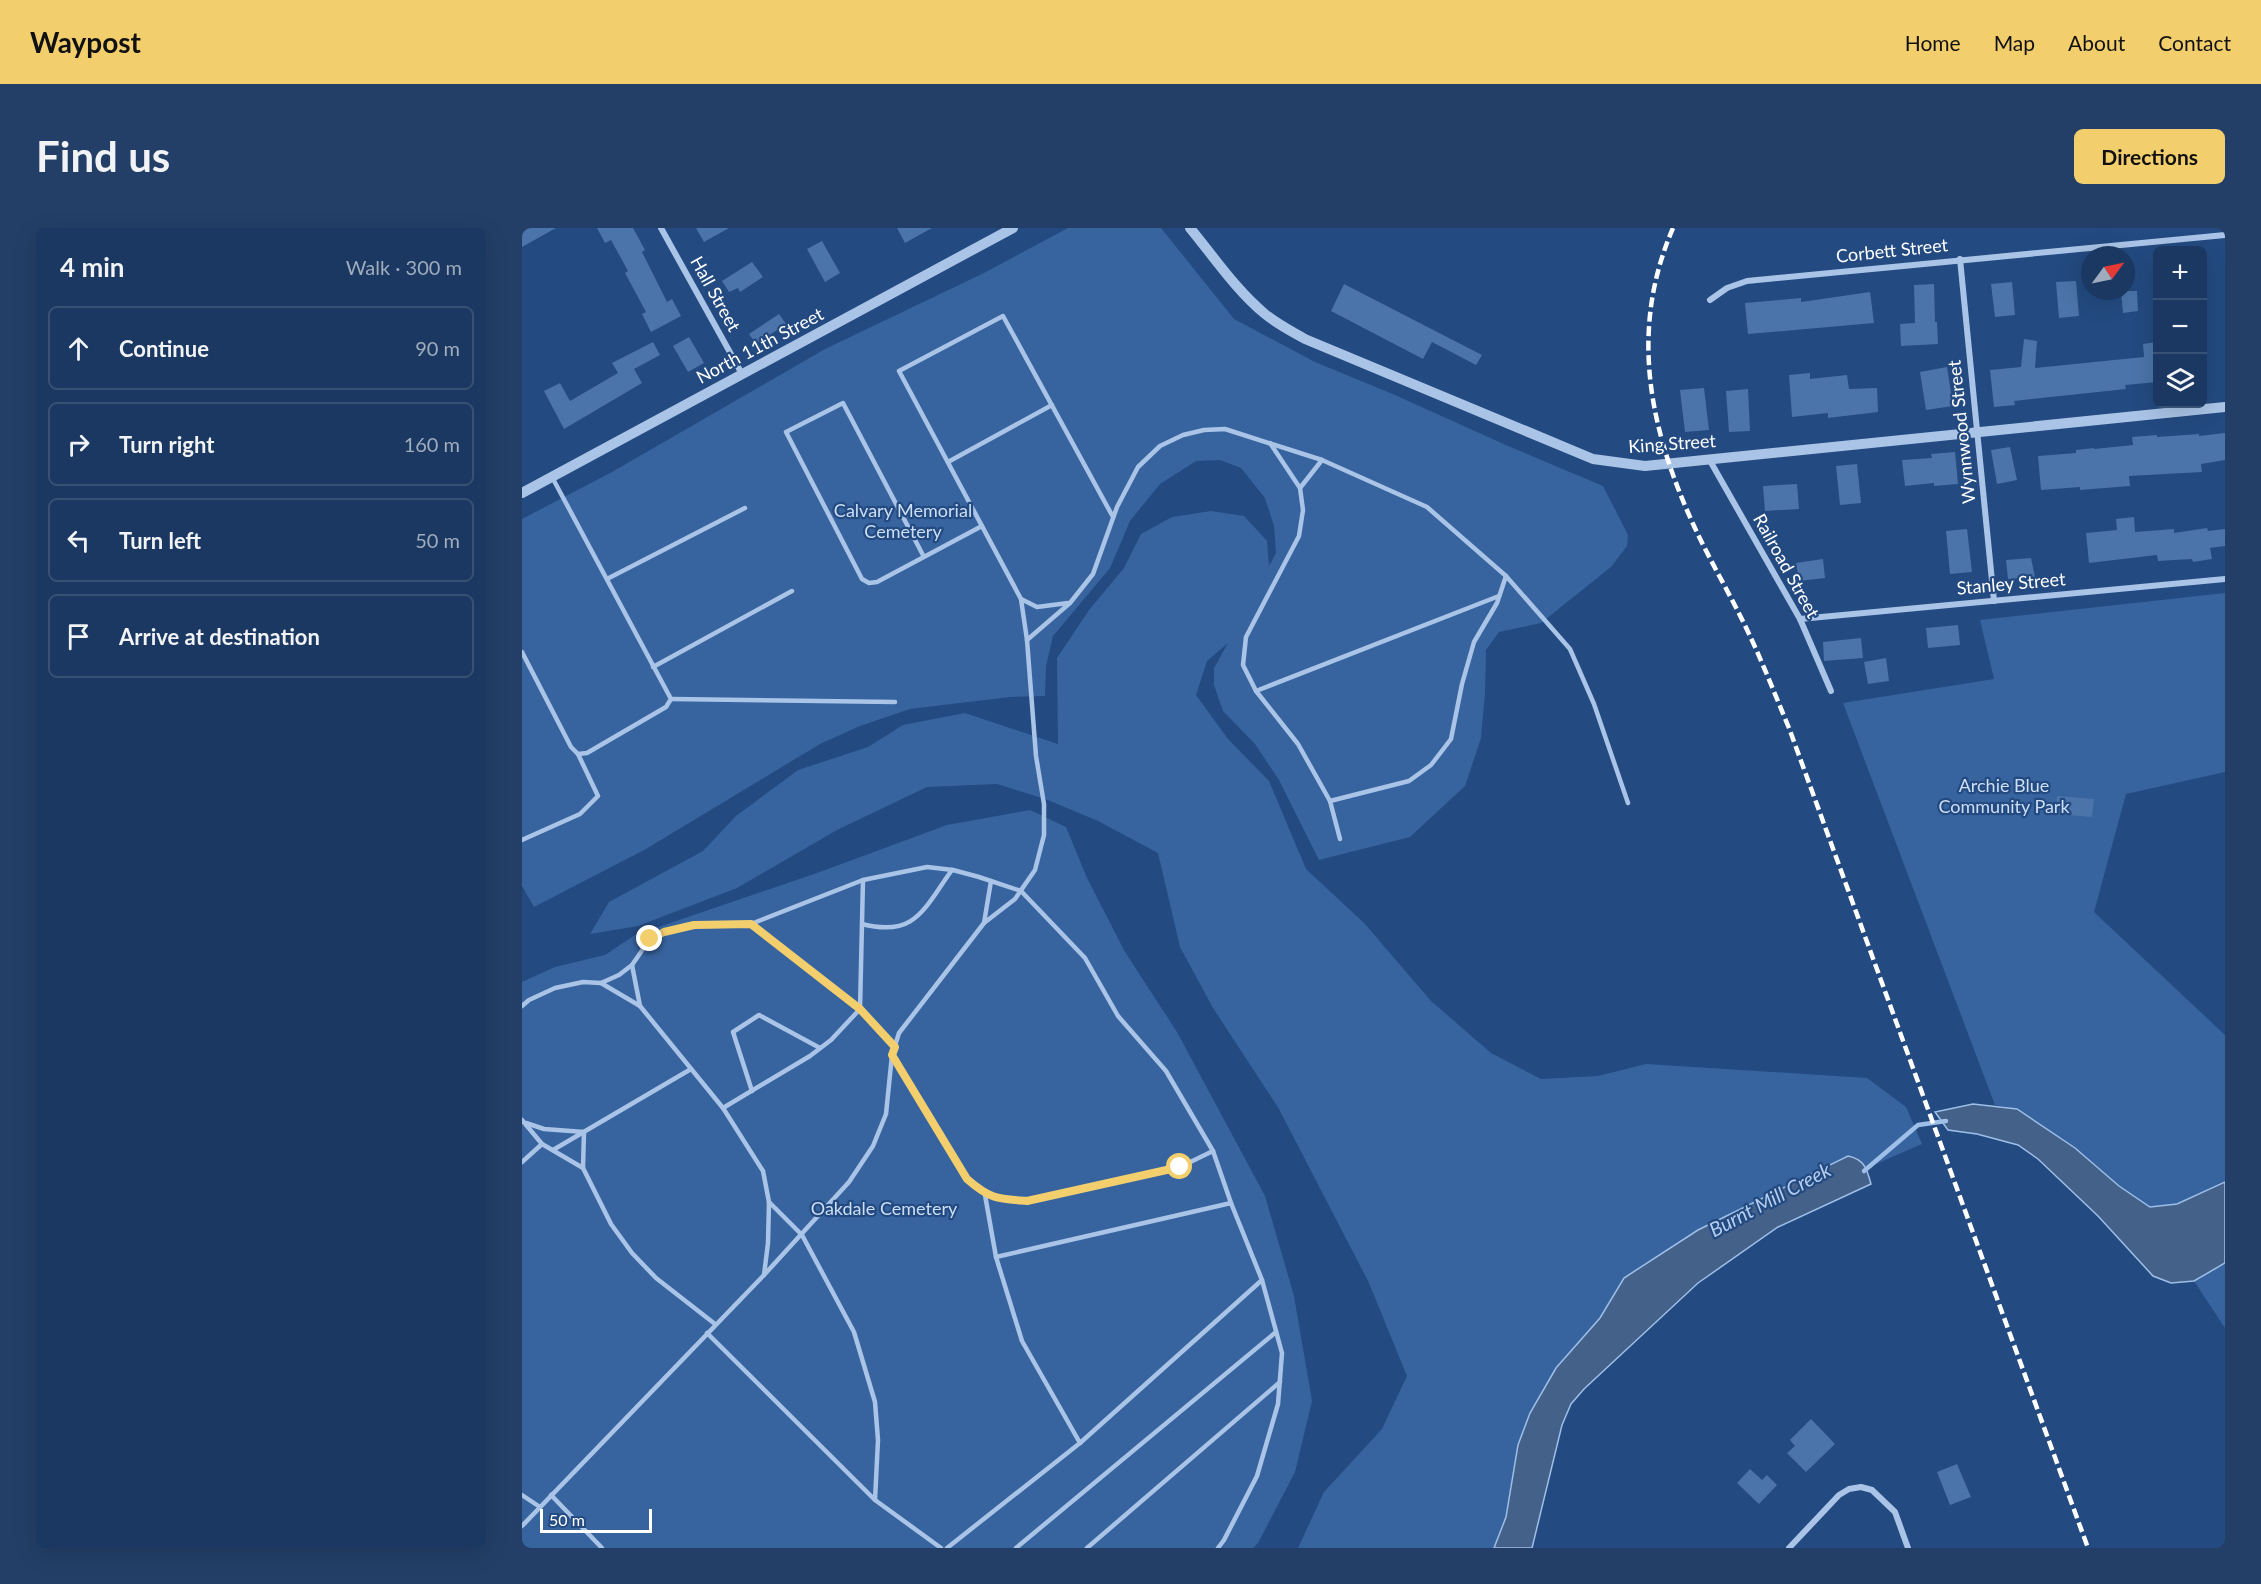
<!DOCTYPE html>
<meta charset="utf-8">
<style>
:root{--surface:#1a3861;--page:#233f67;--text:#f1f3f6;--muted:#9facbd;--line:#385276;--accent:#f2ce6d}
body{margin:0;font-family:Lato,sans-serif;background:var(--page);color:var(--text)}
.controls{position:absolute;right:18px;top:18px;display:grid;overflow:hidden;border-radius:9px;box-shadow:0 6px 24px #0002}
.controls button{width:54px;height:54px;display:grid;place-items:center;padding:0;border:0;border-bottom:2px solid var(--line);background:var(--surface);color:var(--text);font:30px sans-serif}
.compass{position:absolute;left:1559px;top:18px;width:54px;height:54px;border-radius:50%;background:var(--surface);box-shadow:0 6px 24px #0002;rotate:57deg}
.scale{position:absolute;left:18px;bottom:15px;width:112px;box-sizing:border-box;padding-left:6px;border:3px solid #fff;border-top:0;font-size:16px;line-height:21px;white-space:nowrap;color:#fff;-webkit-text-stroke:4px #234a81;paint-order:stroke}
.stop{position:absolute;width:18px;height:18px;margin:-14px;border:4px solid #f2ce6d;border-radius:50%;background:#fff}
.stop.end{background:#f2ce6d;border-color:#fff;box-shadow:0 2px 6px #0008}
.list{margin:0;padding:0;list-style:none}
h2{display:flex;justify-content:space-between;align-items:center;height:78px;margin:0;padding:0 24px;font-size:26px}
h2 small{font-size:20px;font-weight:400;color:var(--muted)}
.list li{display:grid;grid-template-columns:39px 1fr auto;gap:18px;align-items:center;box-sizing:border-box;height:84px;margin:0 12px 12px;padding:0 12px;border:2px solid var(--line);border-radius:9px}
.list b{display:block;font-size:22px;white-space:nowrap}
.list em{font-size:20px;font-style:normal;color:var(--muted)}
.icon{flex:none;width:33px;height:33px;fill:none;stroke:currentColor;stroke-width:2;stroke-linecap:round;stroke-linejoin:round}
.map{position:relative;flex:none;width:1703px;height:1320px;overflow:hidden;border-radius:9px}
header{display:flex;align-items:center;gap:36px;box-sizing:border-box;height:84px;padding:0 30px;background:var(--accent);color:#111}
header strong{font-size:28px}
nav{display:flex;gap:33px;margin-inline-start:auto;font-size:21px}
.intro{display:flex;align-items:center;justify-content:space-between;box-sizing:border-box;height:144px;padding:0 36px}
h1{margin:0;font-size:42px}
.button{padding:15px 27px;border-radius:9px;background:var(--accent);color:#111;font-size:21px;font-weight:700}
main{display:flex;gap:36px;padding:0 36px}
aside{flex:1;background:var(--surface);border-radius:9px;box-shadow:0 6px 24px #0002}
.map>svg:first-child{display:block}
</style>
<header>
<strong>Waypost</strong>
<nav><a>Home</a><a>Map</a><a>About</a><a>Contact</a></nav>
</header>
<div class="intro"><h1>Find us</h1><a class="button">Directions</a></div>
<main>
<aside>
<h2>4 min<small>Walk · 300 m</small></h2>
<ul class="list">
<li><svg class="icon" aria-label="ahead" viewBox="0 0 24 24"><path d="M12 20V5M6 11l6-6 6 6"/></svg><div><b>Continue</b></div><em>90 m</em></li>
<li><svg class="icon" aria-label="right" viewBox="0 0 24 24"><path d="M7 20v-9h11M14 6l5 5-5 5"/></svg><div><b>Turn right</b></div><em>160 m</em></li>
<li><svg class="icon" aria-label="left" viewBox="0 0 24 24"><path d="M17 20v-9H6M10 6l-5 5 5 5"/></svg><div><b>Turn left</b></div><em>50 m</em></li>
<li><svg class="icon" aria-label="arrive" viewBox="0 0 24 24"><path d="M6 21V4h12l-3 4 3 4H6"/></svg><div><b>Arrive at destination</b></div></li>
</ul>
</aside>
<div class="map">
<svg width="1703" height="1320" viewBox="0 0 1703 1320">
<rect width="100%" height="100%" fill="#234a81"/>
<g fill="#37649f">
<path d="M546 0H639L712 91 793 134 873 167 986 218 1081 258 1106 307 1105 318 1089 339 1019 395 977 404 964 422 963 465 959 510 943 558 888 609 797 632 757 552 733 516 701 483 692 457V440L706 415 685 433 674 467 706 511 747 553 784 641 842 695 909 773 969 825 1019 851 1076 848 1124 836 1345 850 1384 879 1400 916 1345 940 1335 930 1326 928 1176 1002 1102 1050 1078 1090 1034 1140 996 1217 984 1289 972 1320H776L802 1264 860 1201 885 1148 847 1055 757 881 691 780 658 719 636 625 576 593 526 572 475 556 405 559 315 602 215 660 116 698 68 706 87 674 181 623 214 588 276 542 346 519 381 497 443 485 536 516 535 430 567 382 602 340 619 306 650 289 689 283 722 288 745 313 747 338 754 325 752 298 743 270 719 240 698 232 674 233 638 256 608 293 588 340 531 408 524 438 523 468 488 469 388 481 338 498 298 516 124 621 12 679 0 658V291L90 244 303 121 462 45Z"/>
<path d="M1703 365V544L1604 566 1572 684 1703 807V954L1655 976 1628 979 1597 958 1553 920 1495 881 1473 877 1321 475 1472 451 1458 392Z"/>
<path d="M508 582 544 599 565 650 603 724 655 804 743 968 772 1068 790 1173 773 1244 736 1315 731 1320H0V754L33 739 83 727 113 707 295 645 425 597Z"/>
<path d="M1703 1035V1100L1672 1053Z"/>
</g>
<g fill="#446189" stroke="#9ebfe8" stroke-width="1.5">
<path d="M1451 876 1495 881 1553 920 1597 958 1628 979 1655 976 1703 954V1035L1672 1053 1649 1055 1631 1048 1576 988 1516 931 1496 917 1455 906 1426 902 1413 884Z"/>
<path d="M1326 928C1342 931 1345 941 1349 956L1256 999 1176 1055 1062 1161 1049 1176 1040 1197 1010 1320H972L984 1289 996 1217 1008 1185 1034 1140 1078 1090 1102 1050 1176 1002Z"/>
</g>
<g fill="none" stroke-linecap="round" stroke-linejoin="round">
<path stroke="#9ebfe8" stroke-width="4.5" d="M1342 943 1396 897 1424 893"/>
</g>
<g fill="#4b74aa">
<path d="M0 0H34L0 19Z"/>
<path d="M75 0H111L123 22 120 24 145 74 150 71 159 88 129 104 120 86 124 84 103 45 106 43 89 12 83 15Z"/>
<path d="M174 0H207L182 14Z"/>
<path d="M375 0H410L383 15Z"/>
<path d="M300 13 318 45 303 54 285 21Z"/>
<path d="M230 34 241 49 218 64 216 60 207 64 200 53Z"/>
<path d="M1554 53 1557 88 1537 90 1534 54Z"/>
<path d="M1490 54 1493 87 1473 89 1469 56Z"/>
<path d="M822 56 960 127 954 137 910 114 901 131 809 83Z"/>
<path d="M1412 56 1413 94H1415L1416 116 1379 118 1378 96 1393 95 1392 57Z"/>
<path d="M1599 63H1615L1616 83 1601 85Z"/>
<path d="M1348 64 1352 95 1226 106 1223 75 1279 70V74Z"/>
<path d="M257 86 264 96 234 116 227 106Z"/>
<path d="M167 109 182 135 166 144 151 118Z"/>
<path d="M1502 111 1515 113 1513 140 1622 129 1621 116 1635 114V154L1603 157 1604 161 1492 173 1493 177 1472 179 1468 142 1499 139Z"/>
<path d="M131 114 138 127 112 141 120 155 42 201 22 163 38 155 48 173 96 145 90 135Z"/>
<path d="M1425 139 1431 178 1404 182 1398 144Z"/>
<path d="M1288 145V151L1325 147 1327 161 1355 160 1356 184 1306 190V185L1270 189 1267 147Z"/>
<path d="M1182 160 1187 202 1163 204 1158 162Z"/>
<path d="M1226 161 1228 203 1207 204 1204 163Z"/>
<path d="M1703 205V232L1679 236 1680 244 1607 248 1608 258 1558 262V259L1519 262 1516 228 1554 225V222L1572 220V221L1611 217 1610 209 1635 207V209L1677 206V208Z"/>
<path d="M1488 219 1495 252 1475 256 1469 222Z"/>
<path d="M1433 224 1436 256 1412 258V255L1383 258 1380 232 1410 230 1409 226Z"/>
<path d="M1335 236 1339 275 1318 277 1314 238Z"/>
<path d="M1275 256 1277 281 1243 283 1241 258Z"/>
<path d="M1612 289 1613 304 1652 301V305L1685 300 1686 303 1703 301V318L1688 320 1690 331 1671 334 1670 331 1636 333 1635 327 1567 335 1564 305 1595 302 1594 291Z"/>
<path d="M1445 301 1450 344 1428 346 1424 303Z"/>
<path d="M1509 330 1513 349 1486 351 1484 332Z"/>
<path d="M1301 331 1303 350 1277 353 1274 335Z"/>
<path d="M1436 397 1438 417 1406 420 1404 400Z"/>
<path d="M1339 410 1341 430 1302 433 1301 414Z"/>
<path d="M1364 430 1367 453 1346 456 1342 434Z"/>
<path d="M1535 568 1572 571 1570 589 1534 586Z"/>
<path d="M1289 1191 1313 1216 1284 1244 1265 1225 1273 1218 1268 1212Z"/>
<path d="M1435 1236 1449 1269 1428 1277 1415 1244Z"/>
<path d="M1228 1241 1240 1252 1245 1247 1255 1257 1237 1276 1215 1255Z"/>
</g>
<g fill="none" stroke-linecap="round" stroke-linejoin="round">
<g stroke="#aac4e7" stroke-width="4.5">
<path d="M748 215 778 260 781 282 777 308 724 409 721 437 734 463 776 516 808 573 818 611"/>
<path d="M426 234 530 177"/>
<path d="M778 260 800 232"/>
<path d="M402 329 321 175 264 204 340 351 347 355 355 354 460 298"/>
<path d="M85 351 223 280"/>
<path d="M546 375 515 379 499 371 377 143 481 88 591 289"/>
<path d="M505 412 548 375 571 346 595 279 616 239 638 218 661 207 682 202 703 201 800 232 905 279 984 348 1048 421 1072 476 1106 575"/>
<path d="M0 424 49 519 56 526 65 525 144 479 149 471 30 249"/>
<path d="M131 439 270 363"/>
<path d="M734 463 977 368"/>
<path d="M149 471 373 474"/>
<path d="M808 573 887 553 909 537 929 511 940 456 952 414 975 375 984 348"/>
<path d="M0 612 58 586 76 568 56 526"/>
<path d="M462 695 469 653"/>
<path d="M229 696 341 652 405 639 431 642 457 649 499 663 563 730 596 788 644 843 691 923 709 975 740 1052 760 1125 756 1176 735 1248 702 1312 696 1320"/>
<path d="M340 696C394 710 402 680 430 642"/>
<path d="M110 737 118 778"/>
<path d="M79 755 97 747 110 737 128 711 142 704 172 697 229 696 338 781 373 819"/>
<path d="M0 778 7 772 33 760 61 754 79 755 118 778 201 880 241 943 247 974 246 1015 242 1047"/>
<path d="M370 827 445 951C468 971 475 971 505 973L658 939 691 923"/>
<path d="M230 863 211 804 237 787 298 820"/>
<path d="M201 880 288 828 309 812 338 781 341 652"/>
<path d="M0 892 20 916 61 940 89 996 110 1025 134 1050 193 1096"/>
<path d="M4 895 22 901 62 904 61 940"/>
<path d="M31 922 169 841"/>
<path d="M0 934 20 916"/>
<path d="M463 967 474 1029 500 1113 558 1215"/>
<path d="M247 974 280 1007 332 1104 353 1174 356 1212 353 1272"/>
<path d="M474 1029 709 975"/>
<path d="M185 1105 353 1272 419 1320"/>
<path d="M0 1267 18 1279"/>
<path d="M29 1267 80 1320"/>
<path d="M0 1298 242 1047 327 954 351 918 364 886 370 827 377 805 462 695 493 671 513 642 522 607V576L514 528 505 412 499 371"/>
<path d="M425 1320 558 1215 740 1052"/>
<path d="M494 1320 754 1104"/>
<path d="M565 1320 758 1154"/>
</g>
<g stroke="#aac4e7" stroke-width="6">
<path d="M139 0 220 146"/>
<path d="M1438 31 1472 373"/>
<path d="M1188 72 1205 60 1225 53 1703 7"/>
<path d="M1187 231 1278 391 1309 463"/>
<path d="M1278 391 1703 351"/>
<path d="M1267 1320 1317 1267 1327 1261 1339 1259 1350 1262 1373 1284 1386 1320"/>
</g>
<g stroke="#aac4e7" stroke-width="10">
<path d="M668 0C692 29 714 62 743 86 755 96 769 103 783 111L1071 231 1123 238 1703 179"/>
<path d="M0 265 491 0"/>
</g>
<path stroke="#fff" stroke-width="4.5" stroke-dasharray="10 4.5" stroke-linecap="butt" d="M1151 0C1107 102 1127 200 1172 298 1189 335 1211 371 1228 408 1242 438 1254 469 1267 500L1566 1320"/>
</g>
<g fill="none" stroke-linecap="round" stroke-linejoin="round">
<path stroke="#f2ce6d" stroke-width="8" d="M128 711 142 704 172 697 229 696 338 781 373 819 370 827 445 951C468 971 475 971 505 973L658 939"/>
</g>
<g text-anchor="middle" stroke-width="4.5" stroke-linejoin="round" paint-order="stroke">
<g font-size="18" fill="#fff" stroke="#234a81">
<text transform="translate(1370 23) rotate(-6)" y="6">Corbett Street</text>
<text transform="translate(193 66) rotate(61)" y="6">Hall Street</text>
<text transform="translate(238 118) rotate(-28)" y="6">North 11th Street</text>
<text transform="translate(1440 204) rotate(-96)" y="6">Wynnwood Street</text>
<text transform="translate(1150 216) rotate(-4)" y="6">King Street</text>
<text transform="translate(1264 338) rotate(61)" y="6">Railroad Street</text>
<text transform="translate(1489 356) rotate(-5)" y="6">Stanley Street</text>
</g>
<g font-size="18" fill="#cddff6" stroke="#234a81">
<text x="381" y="289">Calvary Memorial<tspan x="381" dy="21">Cemetery</tspan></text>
<text x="1482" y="564">Archie Blue<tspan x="1482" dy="21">Community Park</tspan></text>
<text x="362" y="987">Oakdale Cemetery</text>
</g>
<g font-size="20" font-style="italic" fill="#b5ceef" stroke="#234a81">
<text transform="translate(1248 972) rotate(-28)" y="7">Burnt Mill Creek</text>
</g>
</g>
</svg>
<div class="controls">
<button>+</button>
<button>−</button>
<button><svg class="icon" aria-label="layers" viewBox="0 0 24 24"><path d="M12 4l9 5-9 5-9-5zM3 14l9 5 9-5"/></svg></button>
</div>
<svg class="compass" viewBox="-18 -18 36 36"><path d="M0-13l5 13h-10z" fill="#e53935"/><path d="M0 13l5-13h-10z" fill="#9facbd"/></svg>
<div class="scale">50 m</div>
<div class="stop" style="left:658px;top:939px"></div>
<div class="stop end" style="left:128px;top:711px"></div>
</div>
</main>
